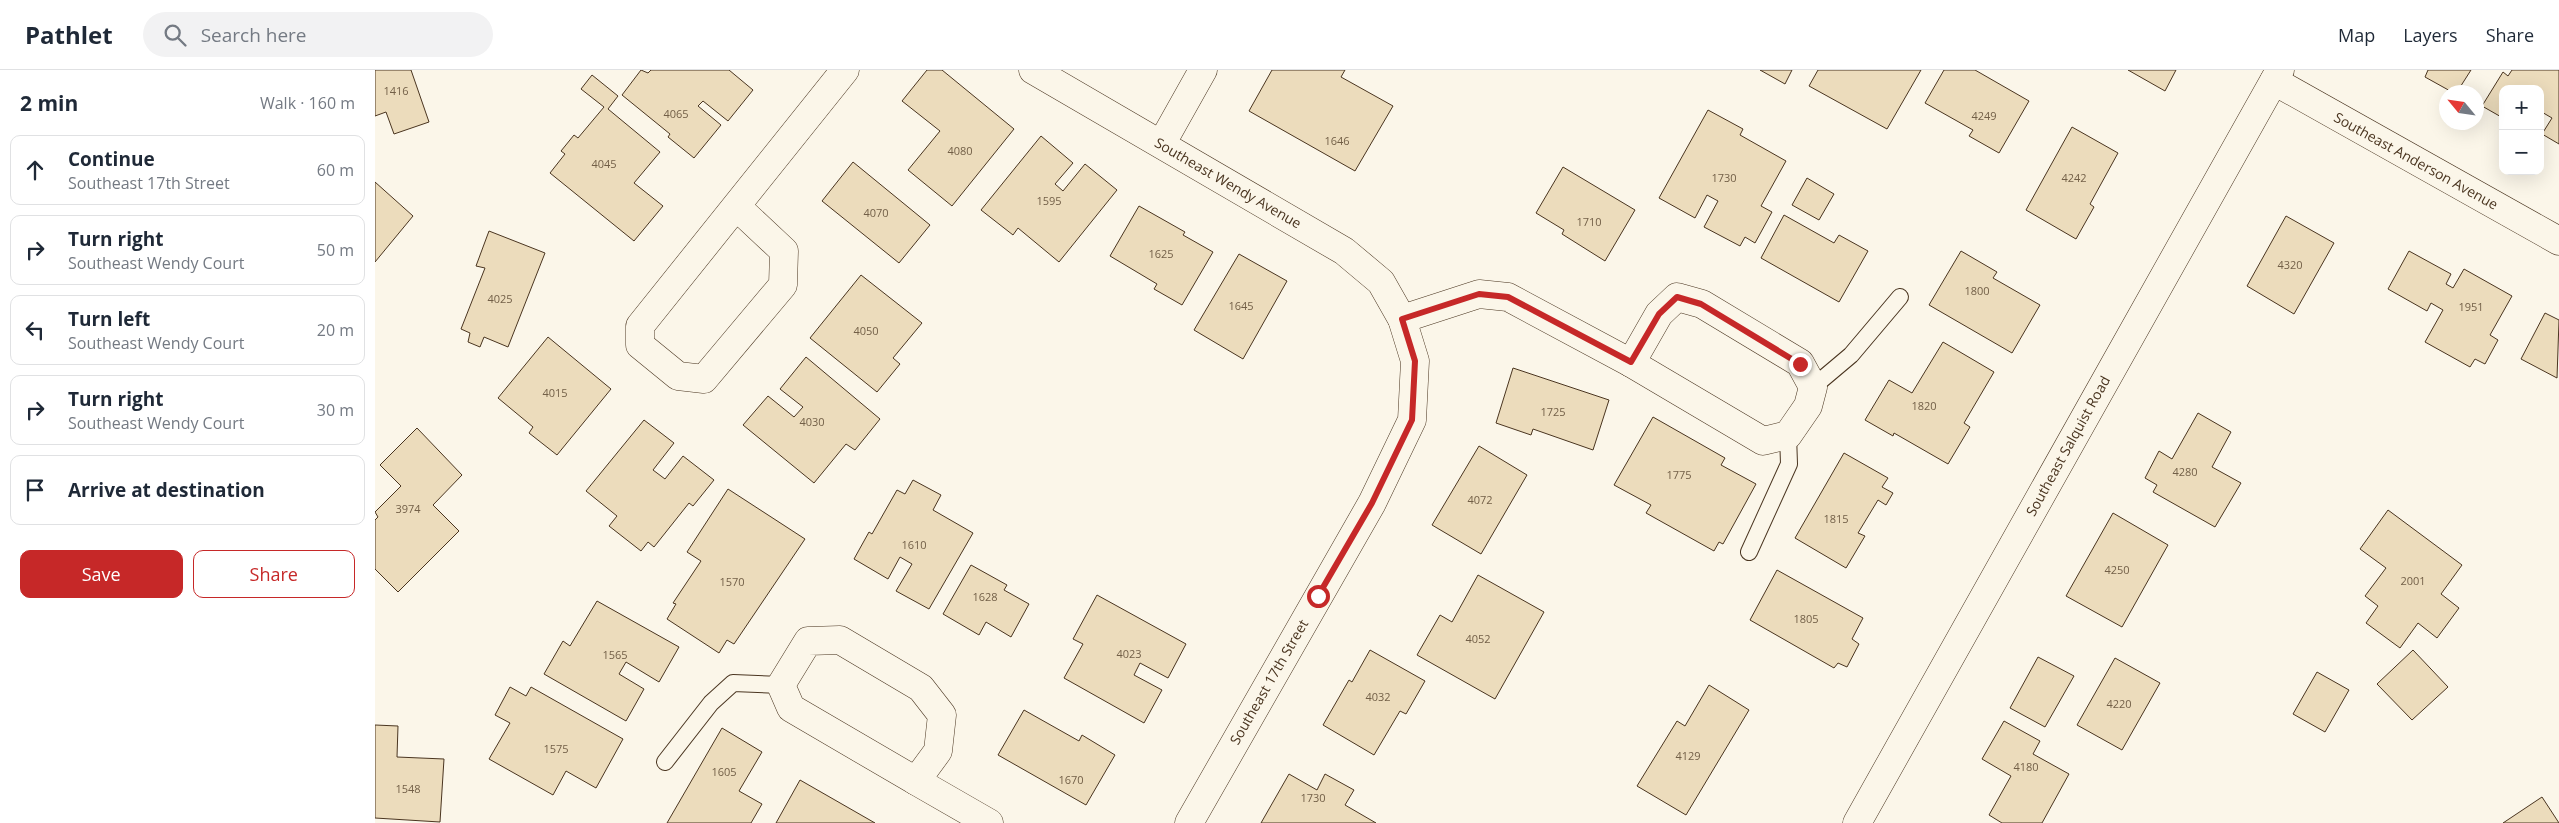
<!DOCTYPE html>
<meta charset="utf-8">
<style>
:root{--surface:#fff;--page:#f2f2f3;--text:#1f2937;--muted:#747a83;--line:#e0e1e3;--accent:#c62828}
body{margin:0;font-family:"Open Sans",sans-serif;background:var(--page);color:var(--text)}
.controls{position:absolute;right:15px;top:15px;display:grid;overflow:hidden;border-radius:10px;box-shadow:0 5px 20px #0002}
.controls button{width:45px;height:45px;display:grid;place-items:center;padding:0;border:0;border-bottom:1px solid var(--line);background:var(--surface);color:var(--text);font:25px sans-serif}
.compass{position:absolute;left:2064px;top:15px;width:45px;height:45px;border-radius:50%;background:var(--surface);box-shadow:0 5px 20px #0002;rotate:299deg}
.stop{position:absolute;width:15px;height:15px;margin:-11px;border:4px solid #c62828;border-radius:50%;background:#fff}
.stop.end{background:#c62828;border-color:#fff;box-shadow:0 1px 5px #0008}
.list{margin:0;padding:0;list-style:none}
h2{display:flex;justify-content:space-between;align-items:center;height:65px;margin:0;padding:0 20px;font-size:21px}
h2 small{font-size:16px;font-weight:400;color:var(--muted)}
.list li{display:grid;grid-template-columns:32px 1fr auto;gap:15px;align-items:center;box-sizing:border-box;height:70px;margin:0 10px 10px;padding:0 10px;border:1px solid var(--line);border-radius:10px}
.list b{display:block;font-size:19px;white-space:nowrap}
.list p{margin:0;font-size:16px;white-space:nowrap;color:var(--muted)}
.list em{font-size:16px;font-style:normal;color:var(--muted)}
.actions{display:flex;gap:10px;padding:15px 20px}
.actions a{flex:1;padding:11px 0;border:1px solid var(--accent);border-radius:10px;text-align:center;font-size:18px;color:var(--accent)}
.actions .main{background:var(--accent);color:#fff}
.icon{flex:none;width:28px;height:28px;fill:none;stroke:currentColor;stroke-width:2;stroke-linecap:round;stroke-linejoin:round}
.map{position:relative;flex:none;width:2184px;height:753px;overflow:hidden}
header{display:flex;align-items:center;gap:30px;box-sizing:border-box;height:70px;padding:0 25px;background:var(--surface);border-bottom:1px solid var(--line)}
header strong{font-size:24px}
nav{display:flex;gap:28px;margin-inline-start:auto;font-size:18px}
.search{width:350px;height:45px;background:var(--page);display:flex;align-items:center;gap:12px;box-sizing:border-box;padding:0 18px;border-radius:28px;color:var(--muted);font-size:19px}
main{display:flex}
aside{flex:1;background:var(--surface)}
.map>svg:first-child{display:block}
</style>
<header>
<strong>Pathlet</strong>
<div class="search"><svg class="icon" aria-label="search" viewBox="0 0 24 24"><circle cx="10" cy="10" r="6"/><path d="M15 15l6 6"/></svg>Search here</div>
<nav><a>Map</a><a>Layers</a><a>Share</a></nav>
</header>
<main>
<aside>
<h2>2 min<small>Walk · 160 m</small></h2>
<ul class="list">
<li><svg class="icon" aria-label="ahead" viewBox="0 0 24 24"><path d="M12 20V5M6 11l6-6 6 6"/></svg><div><b>Continue</b><p>Southeast 17th Street</p></div><em>60 m</em></li>
<li><svg class="icon" aria-label="right" viewBox="0 0 24 24"><path d="M7 20v-9h11M14 6l5 5-5 5"/></svg><div><b>Turn right</b><p>Southeast Wendy Court</p></div><em>50 m</em></li>
<li><svg class="icon" aria-label="left" viewBox="0 0 24 24"><path d="M17 20v-9H6M10 6l-5 5 5 5"/></svg><div><b>Turn left</b><p>Southeast Wendy Court</p></div><em>20 m</em></li>
<li><svg class="icon" aria-label="right" viewBox="0 0 24 24"><path d="M7 20v-9h11M14 6l5 5-5 5"/></svg><div><b>Turn right</b><p>Southeast Wendy Court</p></div><em>30 m</em></li>
<li><svg class="icon" aria-label="arrive" viewBox="0 0 24 24"><path d="M6 21V4h12l-3 4 3 4H6"/></svg><div><b>Arrive at destination</b></div></li>
</ul>
<div class="actions"><a class="main">Save</a><a>Share</a></div>
</aside>
<div class="map">
<svg width="2184" height="753" viewBox="0 0 2184 753">
<rect width="100%" height="100%" fill="#fbf6e9"/>
<g fill="#ecdcbc" stroke="#4a3520">
<path d="M0 0H36L54 52 19 64 11 42 0 46Z"/>
<path d="M266 0 273 3 276 0H354L378 20 353 51 328 31 323 36 346 55 319 88 293 67 295 64 247 25Z"/>
<path d="M552 0H567L639 59 577 136 533 100 565 61 527 31Z"/>
<path d="M897 0H970L966 7 1018 36 980 101 874 41Z"/>
<path d="M1385 0H1417L1410 14Z"/>
<path d="M1443 0H1546L1512 59 1434 16Z"/>
<path d="M1569 0H1600L1654 31 1624 83 1594 66 1598 60 1550 33Z"/>
<path d="M1753 0H1801L1790 21Z"/>
<path d="M2053 0H2096L2082 22H2077L2050 7Z"/>
<path d="M2137 0H2184V74L2167 64 2177 48 2165 41V19H2128V48L2107 36 2128 2 2133 6Z"/>
<path d="M217 5 243 26 233 39 285 82 259 113 288 136 259 171 175 103 190 84 186 81 199 65 203 68 229 37 206 19Z"/>
<path d="M1333 40 1368 59 1365 65 1411 91 1386 136 1397 142 1380 173 1370 167 1365 176 1329 157 1343 131 1332 125 1320 148 1284 128Z"/>
<path d="M1697 57 1743 83 1715 134 1719 137 1701 169 1651 140Z"/>
<path d="M666 66 698 93 680 114 688 121 710 94 742 120 684 192 643 158 638 165 606 140Z"/>
<path d="M478 92 555 155 524 193 447 131Z"/>
<path d="M1188 97 1260 140 1230 191 1187 164 1189 160 1161 143Z"/>
<path d="M1432 108 1459 124 1444 150 1417 135Z"/>
<path d="M0 112 38 146 0 192Z"/>
<path d="M764 136 810 162 808 165 838 182 807 235 779 219 782 214 735 186Z"/>
<path d="M1409 145 1459 173 1464 165 1493 181 1464 232 1386 188Z"/>
<path d="M1911 146 1959 173 1919 244 1872 216Z"/>
<path d="M114 161 170 183 133 277 109 267 105 277 93 272 95 263 86 259 110 198 101 196Z"/>
<path d="M1586 181 1622 202 1618 208 1665 235 1637 283 1554 235Z"/>
<path d="M2034 181 2076 204 2071 214 2078 218 2089 199 2137 226 2115 265 2123 270 2110 294 2100 289 2095 297 2050 272 2068 240 2056 233 2052 241 2013 219Z"/>
<path d="M864 184 912 211 868 289 819 260Z"/>
<path d="M486 205 547 253 518 288 525 294 502 322 435 268Z"/>
<path d="M2170 243 2184 250 2182 308 2146 289Z"/>
<path d="M173 267 236 319 182 385 154 363 158 357 123 328Z"/>
<path d="M1568 272 1619 302 1589 353 1595 357 1573 394 1519 363 1518 366 1490 350 1514 310 1537 323Z"/>
<path d="M431 287 505 349 480 380 471 374 439 413 368 355 393 326 419 347 428 337 405 319Z"/>
<path d="M1138 298 1234 330 1218 380 1158 359 1156 365 1121 353Z"/>
<path d="M1823 343 1856 362 1837 397 1866 413 1840 457 1778 422 1782 415 1770 408 1784 381 1797 389Z"/>
<path d="M1278 347 1350 388 1346 395 1381 414 1348 474 1344 472 1339 481 1271 443 1276 435 1239 415Z"/>
<path d="M269 350 299 373 278 400 290 409 308 386 339 410 318 436 314 433 279 477 273 472 266 481 234 456 242 446 211 421Z"/>
<path d="M42 358 87 405 58 435 84 461 23 522 0 499V450L3 447 0 442 26 416 5 395Z"/>
<path d="M1104 376 1152 405 1106 484 1057 455Z"/>
<path d="M1469 383 1513 408 1507 417 1518 423 1511 435 1503 430 1483 463 1490 466 1471 498 1420 468Z"/>
<path d="M538 410 566 425 558 440 598 463 554 539 521 521 537 494 525 487 513 509 479 489 494 462 497 464 522 420 530 424Z"/>
<path d="M353 419 430 469 359 574 352 570 344 583 292 549 301 534 298 533 326 491 312 482Z"/>
<path d="M2013 440 2087 495 2066 524 2084 538 2062 568 2043 553 2025 578 1991 553 2003 536 1990 526 2011 498 1985 479Z"/>
<path d="M1738 443 1793 475 1747 557 1691 526Z"/>
<path d="M596 495 632 515 629 520 654 534 636 567 611 552 604 565 568 544Z"/>
<path d="M1402 500 1488 548 1477 569 1484 574 1472 597 1463 593 1459 598 1375 550Z"/>
<path d="M1103 505 1169 542 1120 629 1042 585 1065 545 1077 552Z"/>
<path d="M722 525 811 574 793 608 765 593 759 605 787 620 769 653 689 608 708 574 698 569Z"/>
<path d="M222 531 304 577 284 612 251 592 244 604 269 619 251 651 169 604 188 571 195 576Z"/>
<path d="M995 580 1050 611 1031 644 1025 641 999 685 948 655 974 610 977 612Z"/>
<path d="M2038 580 2073 617 2037 650 2002 614Z"/>
<path d="M1663 587 1699 606 1670 657 1635 638Z"/>
<path d="M1740 588 1785 613 1747 680 1702 655Z"/>
<path d="M1942 602 1974 620 1950 662 1918 644Z"/>
<path d="M1334 615 1374 640 1311 745 1262 716 1302 651 1310 656Z"/>
<path d="M135 617 151 626 156 617 248 669 221 718 191 701 178 725 114 689 135 653 120 645Z"/>
<path d="M649 640 704 671 707 665 740 685 711 735 623 685Z"/>
<path d="M1629 651 1665 671 1658 684 1694 704 1667 753H1627L1614 745 1636 706 1607 689Z"/>
<path d="M0 655 23 656 22 687 69 689 65 752 0 748Z"/>
<path d="M347 658 387 682 364 721 387 734 376 753H292Z"/>
<path d="M914 704 942 720 950 704 979 720 970 735 1001 753H886Z"/>
<path d="M425 710 500 753H401Z"/>
<path d="M2167 727 2184 753H2128Z"/>
</g>
<g fill="none" stroke-linecap="round" stroke-linejoin="round">
<defs>
<g id="service">
<path d="M1438 317 1476 285 1525 227"/>
<path d="M1374 482 1414 394 1413 365"/>
<path d="M290 692 336 633 358 613 406 615"/>
</g>
<g id="minor">
<path d="M658 0 969 181 1006 212 1027 249 1040 291 1037 350 997 433 814 753"/>
<path d="M1899 11 2184 171"/>
<path d="M787 73 828 0"/>
<path d="M362 137 409 181 408 215 329 309 303 306 265 275V256L470 0"/>
<path d="M1302 227 1327 234 1425 293 1438 317 1433 336 1413 365 1388 371 1256 293 1284 244Z"/>
<path d="M1027 249 1104 224 1133 227 1256 293"/>
<path d="M465 570 546 618 567 645 563 681 541 711 416 638 406 615 433 571Z"/>
<path d="M541 711 614 753"/>
</g>
<path id="tertiary" d="M1482 753 1905 0"/>
</defs>
<use href="#service" stroke="#4a3520" stroke-width="18"/>
<use href="#minor" stroke="#4a3520" stroke-width="29"/>
<use href="#tertiary" stroke="#4a3520" stroke-width="29"/>
<use href="#service" stroke="#fbf6e9" stroke-width="16"/>
<use href="#minor" stroke="#fbf6e9" stroke-width="28"/>
<use href="#tertiary" stroke="#fbf6e9" stroke-width="28"/>
</g>
<g fill="none" stroke-linecap="round" stroke-linejoin="round">
<path stroke="#c62828" stroke-width="6" d="M943 526 997 433 1037 350 1040 291 1027 249 1104 224 1133 227 1256 292 1284 244 1302 227 1326 234 1425 294"/>
</g>
<g text-anchor="middle" stroke-width="4" stroke-linejoin="round" paint-order="stroke">
<g font-size="11" fill="#725f47">
<text x="21" y="25">1416</text>
<text x="301" y="48">4065</text>
<text x="1609" y="50">4249</text>
<text x="962" y="75">1646</text>
<text x="585" y="85">4080</text>
<text x="229" y="98">4045</text>
<text x="1349" y="112">1730</text>
<text x="1699" y="112">4242</text>
<text x="674" y="135">1595</text>
<text x="501" y="147">4070</text>
<text x="1214" y="156">1710</text>
<text x="786" y="188">1625</text>
<text x="1915" y="199">4320</text>
<text x="1602" y="225">1800</text>
<text x="125" y="233">4025</text>
<text x="866" y="240">1645</text>
<text x="2096" y="241">1951</text>
<text x="491" y="265">4050</text>
<text x="180" y="327">4015</text>
<text x="1549" y="340">1820</text>
<text x="1178" y="346">1725</text>
<text x="437" y="356">4030</text>
<text x="1810" y="406">4280</text>
<text x="1304" y="409">1775</text>
<text x="1105" y="434">4072</text>
<text x="33" y="443">3974</text>
<text x="1461" y="453">1815</text>
<text x="539" y="479">1610</text>
<text x="1742" y="504">4250</text>
<text x="2038" y="515">2001</text>
<text x="357" y="516">1570</text>
<text x="610" y="531">1628</text>
<text x="1431" y="553">1805</text>
<text x="1103" y="573">4052</text>
<text x="754" y="588">4023</text>
<text x="240" y="589">1565</text>
<text x="1003" y="631">4032</text>
<text x="1744" y="638">4220</text>
<text x="181" y="683">1575</text>
<text x="1313" y="690">4129</text>
<text x="1651" y="701">4180</text>
<text x="349" y="706">1605</text>
<text x="696" y="714">1670</text>
<text x="33" y="723">1548</text>
<text x="938" y="732">1730</text>
</g>
<g font-size="14" fill="#4a3520" stroke="#fbf6e9">
<text transform="translate(2041 91) rotate(29)" y="5">Southeast Anderson Avenue</text>
<text transform="translate(853 113) rotate(30)" y="5">Southeast Wendy Avenue</text>
<text transform="translate(1693 376) rotate(-61)" y="5">Southeast Salquist Road</text>
<text transform="translate(894 612) rotate(-60)" y="5">Southeast 17th Street</text>
</g>
</g>
</svg>
<div class="controls">
<button>+</button>
<button>−</button>
</div>
<svg class="compass" viewBox="-18 -18 36 36"><path d="M0-13l5 13h-10z" fill="#e53935"/><path d="M0 13l5-13h-10z" fill="#747a83"/></svg>
<div class="stop" style="left:943px;top:526px"></div>
<div class="stop end" style="left:1425px;top:294px"></div>
</div>
</main>
